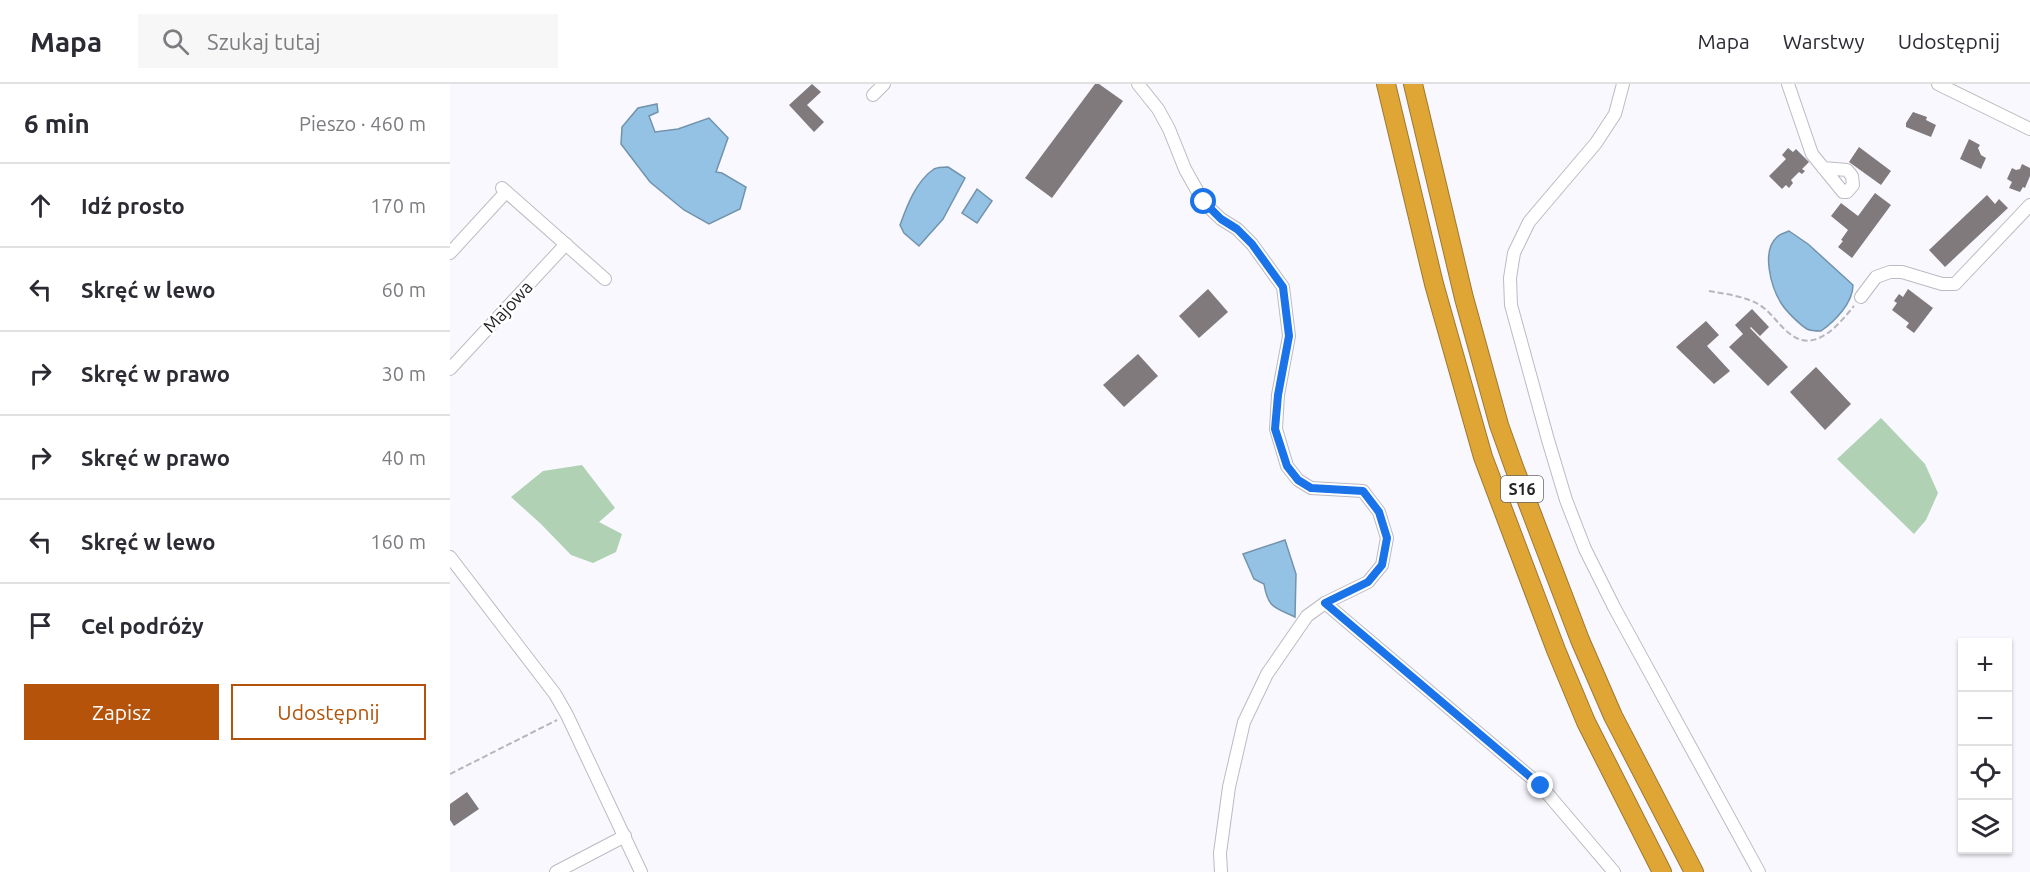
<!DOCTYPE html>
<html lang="pl">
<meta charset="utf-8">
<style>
:root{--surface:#fff;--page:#f7f7f7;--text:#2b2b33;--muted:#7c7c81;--line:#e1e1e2;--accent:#b45309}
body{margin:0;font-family:Ubuntu,sans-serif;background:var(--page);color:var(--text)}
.controls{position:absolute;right:18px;bottom:18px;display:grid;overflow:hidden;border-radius:0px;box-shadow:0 2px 4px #0004}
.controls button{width:54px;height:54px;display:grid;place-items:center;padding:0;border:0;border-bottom:2px solid var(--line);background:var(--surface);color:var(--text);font:30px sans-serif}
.stop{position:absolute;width:18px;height:18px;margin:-14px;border:4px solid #1a73e8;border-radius:50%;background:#fff}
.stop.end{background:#1a73e8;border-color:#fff;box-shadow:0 2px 6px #0008}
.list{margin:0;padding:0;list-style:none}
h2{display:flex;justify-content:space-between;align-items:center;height:78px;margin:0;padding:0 24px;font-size:26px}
h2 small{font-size:20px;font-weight:400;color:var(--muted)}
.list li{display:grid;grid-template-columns:39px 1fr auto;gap:18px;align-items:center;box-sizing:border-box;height:84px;padding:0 24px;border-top:2px solid var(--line)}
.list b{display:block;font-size:22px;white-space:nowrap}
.list em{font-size:20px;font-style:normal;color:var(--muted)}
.actions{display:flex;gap:12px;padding:18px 24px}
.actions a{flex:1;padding:14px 0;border:2px solid var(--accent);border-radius:0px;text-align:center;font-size:21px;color:var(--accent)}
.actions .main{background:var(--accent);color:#fff}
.icon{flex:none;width:33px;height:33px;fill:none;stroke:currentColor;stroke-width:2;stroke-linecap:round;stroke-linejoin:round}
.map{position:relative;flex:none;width:1580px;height:788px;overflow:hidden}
header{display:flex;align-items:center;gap:36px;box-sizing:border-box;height:84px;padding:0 30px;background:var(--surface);border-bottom:2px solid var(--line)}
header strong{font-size:28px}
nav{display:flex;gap:33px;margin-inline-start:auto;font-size:21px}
.search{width:420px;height:54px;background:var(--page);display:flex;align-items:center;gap:15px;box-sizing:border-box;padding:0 21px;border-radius:0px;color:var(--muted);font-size:22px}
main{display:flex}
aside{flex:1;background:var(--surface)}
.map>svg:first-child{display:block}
</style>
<header>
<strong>Mapa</strong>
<div class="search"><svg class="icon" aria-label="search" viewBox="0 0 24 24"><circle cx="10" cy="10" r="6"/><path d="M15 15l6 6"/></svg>Szukaj tutaj</div>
<nav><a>Mapa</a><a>Warstwy</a><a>Udostępnij</a></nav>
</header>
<main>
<aside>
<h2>6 min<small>Pieszo · 460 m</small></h2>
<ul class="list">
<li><svg class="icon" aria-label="ahead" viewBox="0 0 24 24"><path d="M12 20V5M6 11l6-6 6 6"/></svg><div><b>Idź prosto</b></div><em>170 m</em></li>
<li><svg class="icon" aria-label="left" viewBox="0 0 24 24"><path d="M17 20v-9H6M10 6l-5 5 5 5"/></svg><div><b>Skręć w lewo</b></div><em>60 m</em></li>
<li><svg class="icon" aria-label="right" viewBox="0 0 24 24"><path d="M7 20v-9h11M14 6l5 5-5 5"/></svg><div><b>Skręć w prawo</b></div><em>30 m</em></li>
<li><svg class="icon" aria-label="right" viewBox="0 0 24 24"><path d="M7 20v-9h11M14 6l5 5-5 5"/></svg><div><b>Skręć w prawo</b></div><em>40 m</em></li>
<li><svg class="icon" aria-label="left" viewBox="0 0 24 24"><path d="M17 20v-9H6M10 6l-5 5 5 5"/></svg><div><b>Skręć w lewo</b></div><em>160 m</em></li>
<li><svg class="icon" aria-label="arrive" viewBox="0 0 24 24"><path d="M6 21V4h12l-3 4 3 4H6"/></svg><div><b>Cel podróży</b></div></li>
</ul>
<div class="actions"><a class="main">Zapisz</a><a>Udostępnij</a></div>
</aside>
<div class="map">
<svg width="1580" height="788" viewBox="0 0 1580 788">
<rect width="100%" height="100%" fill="#f8f8fe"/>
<g fill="#b0d1b4">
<path d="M1431 334 1475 380 1488 409 1476 436 1464 450 1387 375Z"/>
<path d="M132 381 165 424 149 438 172 450 166 468 143 479 121 471 91 440 61 413 93 387Z"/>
</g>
<g fill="#94c2e4" stroke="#7293ab" stroke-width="1.5">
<path d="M207 20 208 28 199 32 205 48 228 45 259 34 278 54 266 88 272 89 296 103 290 125 259 140 234 126 200 98 171 60 172 43 188 24Z"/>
<path d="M498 83 515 94 493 135 469 162 454 149 450 141C457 122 466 97 484 85 488 83 494 83 498 83Z"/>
<path d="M527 105 542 117 527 139 512 129Z"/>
<path d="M1339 147 1358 160 1403 201C1403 219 1385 237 1371 247 1367 247 1361 247 1357 245 1349 240 1336 227 1331 219 1321 203 1311 167 1327 153 1330 150 1335 149 1339 147Z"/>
<path d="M835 456 846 490 845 533C824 523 818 524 814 500L804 495 793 470Z"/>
</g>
<g fill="#807a7c">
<path d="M362 0 371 8 357 21 374 38 364 48 339 21Z"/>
<path d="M645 0H649L673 17 602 114 575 94Z"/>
<path d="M1463 28 1477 33 1476 36 1486 41 1481 53 1456 43V39Z"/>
<path d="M1519 55 1530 61 1528 64 1531 71 1536 74 1531 85 1510 75Z"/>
<path d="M1409 63 1441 87 1431 101 1399 78Z"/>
<path d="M1338 64 1343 68 1346 65 1359 78 1352 85 1355 87 1352 90 1349 88 1341 96 1343 99 1339 104 1336 101 1332 105 1319 92 1336 75 1332 71Z"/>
<path d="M1572 80 1580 84V92L1575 104 1573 103 1570 108 1559 104 1562 98 1557 95 1562 84 1566 86 1570 85Z"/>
<path d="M1425 109 1441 121 1402 174 1388 163 1393 157 1391 156 1398 146 1381 132 1391 119 1408 132Z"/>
<path d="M1537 111 1545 120 1549 115 1558 124 1495 183 1479 166Z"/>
<path d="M758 205 778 228 749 254 729 232Z"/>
<path d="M1458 205 1483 224 1464 249 1456 243 1459 239 1442 226 1447 219 1444 217 1449 210 1453 213Z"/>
<path d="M1302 225 1319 243 1310 252 1301 243 1300 244 1338 283 1318 302 1279 263 1293 250 1285 241Z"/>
<path d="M1256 237 1269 251 1257 262 1280 287 1264 300 1226 263Z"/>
<path d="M688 270 708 292 674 323 653 301Z"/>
<path d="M1366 283 1401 320 1375 346 1340 308Z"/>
<path d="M17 708 29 725 4 742 0 736V720Z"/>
</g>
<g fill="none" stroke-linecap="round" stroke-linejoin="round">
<defs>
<g id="minor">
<path d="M688 0 708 25 719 45 735 85 754 119 771 135 787 145 802 160 833 203 839 252 828 311 826 345 837 382 848 396 861 404 913 407 929 428 937 454 932 481 918 498 875 519 857 532 817 590 794 638 779 703 770 769 771 788"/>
<path d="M1173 0 1165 30 1146 59 1079 138 1064 169 1060 194 1061 221 1098 356 1116 416 1135 465 1164 523 1309 788"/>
<path d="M1338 0 1362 70 1393 108H1397L1403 101 1402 92 1397 86 1373 84"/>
<path d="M1488 0 1580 45"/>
<path d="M423 11 434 0"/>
<path d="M52 104 155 195"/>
<path d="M0 169 56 108"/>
<path d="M1411 213 1426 193 1440 188H1452L1492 200H1505L1580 121"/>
<path d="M0 285 116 160"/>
<path d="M0 473 105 610 117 631 191 788"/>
<path d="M875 519 1091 702 1164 788"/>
<path d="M106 788 175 752"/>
</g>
<g id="highway">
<path d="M936 0 984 200 1033 373 1106 566 1136 638 1212 788"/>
<path d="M963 0 1014 214 1049 341 1064 383 1130 556 1163 632 1244 788"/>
</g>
</defs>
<use href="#minor" stroke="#bbbbc1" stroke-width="14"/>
<use href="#highway" stroke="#9e7830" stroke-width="20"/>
<g stroke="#b6b6bb" stroke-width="2" stroke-dasharray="6 3" stroke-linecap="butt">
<path d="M1259 207C1275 210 1294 212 1308 220 1322 228 1330 244 1343 252 1367 268 1390 239 1404 222"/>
<path d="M0 690 107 636"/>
</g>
<use href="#minor" stroke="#fff" stroke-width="12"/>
<use href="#highway" stroke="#dfa535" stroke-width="18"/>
</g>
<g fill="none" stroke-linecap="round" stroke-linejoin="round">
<path stroke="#1a73e8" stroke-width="8" d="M754 118 771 135 787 145 802 160 833 203 839 252 828 311 825 345 837 382 848 396 861 404 913 407 929 428 937 454 932 481 918 498 875 519 1091 702"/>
</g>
<g text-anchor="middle" stroke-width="5" stroke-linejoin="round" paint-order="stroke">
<rect fill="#fff" stroke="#666667" stroke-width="1.5" x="1051" y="392" width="42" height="26" rx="4.5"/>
<g font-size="16" font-weight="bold" fill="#242426">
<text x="1072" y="411">S16</text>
</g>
<g font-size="18" fill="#242426" stroke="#fff">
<text transform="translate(58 223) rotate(-47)" y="6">Majowa</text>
</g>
</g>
</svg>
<div class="controls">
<button>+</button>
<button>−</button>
<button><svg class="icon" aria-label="locate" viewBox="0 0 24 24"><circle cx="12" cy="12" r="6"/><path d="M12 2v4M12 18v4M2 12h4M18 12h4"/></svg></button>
<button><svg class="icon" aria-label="layers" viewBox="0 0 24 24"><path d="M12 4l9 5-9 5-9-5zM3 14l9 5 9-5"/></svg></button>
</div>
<div class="stop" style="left:754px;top:118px"></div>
<div class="stop end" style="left:1091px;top:702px"></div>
</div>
</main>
